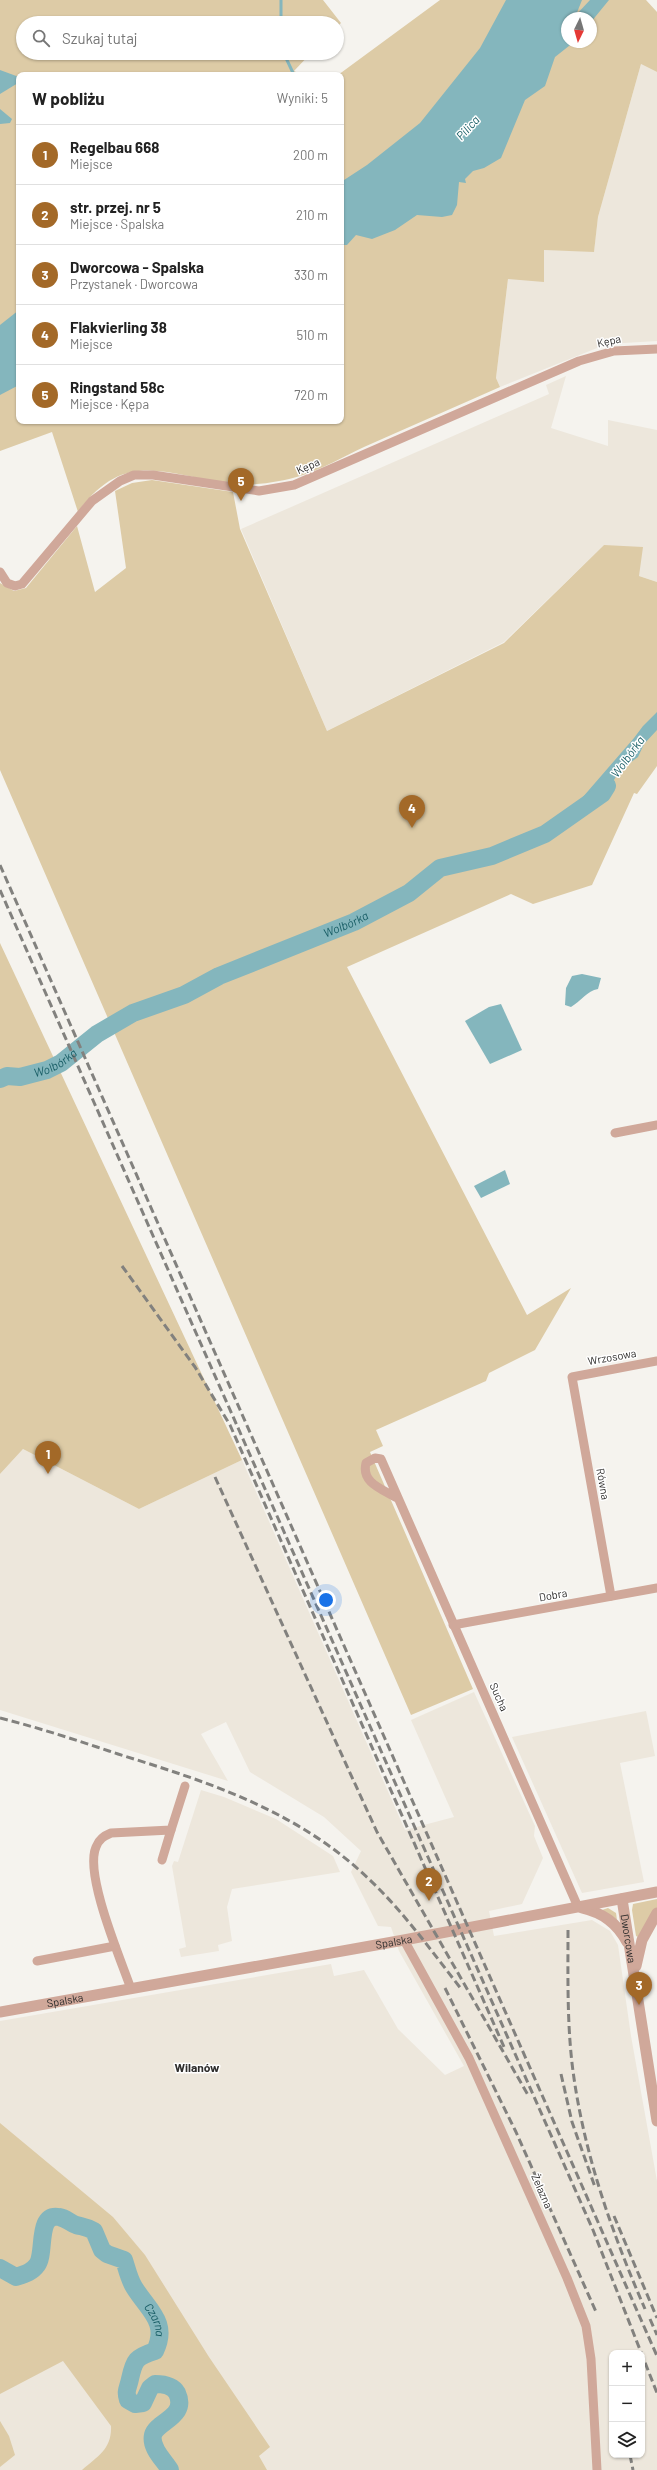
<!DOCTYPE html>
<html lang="pl">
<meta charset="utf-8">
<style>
:root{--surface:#fff;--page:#f6f6f6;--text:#222;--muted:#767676;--line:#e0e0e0;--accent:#a36928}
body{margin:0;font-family:Barlow,sans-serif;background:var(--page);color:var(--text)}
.controls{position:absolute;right:12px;bottom:12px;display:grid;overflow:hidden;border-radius:8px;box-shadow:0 1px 3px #0004}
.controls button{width:36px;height:36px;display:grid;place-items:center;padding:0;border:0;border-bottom:1px solid var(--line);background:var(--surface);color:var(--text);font:20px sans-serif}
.compass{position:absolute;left:561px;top:12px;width:36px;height:36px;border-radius:50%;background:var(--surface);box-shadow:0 1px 3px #0004;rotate:185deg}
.you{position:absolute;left:326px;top:1600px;width:14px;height:14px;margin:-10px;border:3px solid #fff;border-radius:50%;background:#1a73e8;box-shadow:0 0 0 6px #1a73e833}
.badge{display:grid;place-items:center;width:26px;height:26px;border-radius:50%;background:var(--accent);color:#fff;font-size:13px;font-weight:700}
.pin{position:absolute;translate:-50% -33px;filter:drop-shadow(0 1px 2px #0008)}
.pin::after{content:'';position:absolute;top:21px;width:14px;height:12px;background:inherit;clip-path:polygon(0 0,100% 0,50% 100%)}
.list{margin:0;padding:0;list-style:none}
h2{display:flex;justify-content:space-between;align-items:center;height:52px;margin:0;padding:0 16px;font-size:17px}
h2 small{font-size:13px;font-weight:400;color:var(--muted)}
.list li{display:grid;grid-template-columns:26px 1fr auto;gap:12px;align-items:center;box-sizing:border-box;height:60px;padding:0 16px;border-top:1px solid var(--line)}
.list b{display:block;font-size:15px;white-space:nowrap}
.list p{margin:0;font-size:13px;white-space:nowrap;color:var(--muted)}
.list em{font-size:13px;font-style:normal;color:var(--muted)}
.icon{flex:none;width:22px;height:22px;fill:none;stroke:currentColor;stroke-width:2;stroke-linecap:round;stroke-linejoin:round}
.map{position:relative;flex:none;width:657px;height:2470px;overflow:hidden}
.search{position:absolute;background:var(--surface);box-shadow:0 1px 3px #0004;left:16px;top:16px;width:328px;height:44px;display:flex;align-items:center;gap:10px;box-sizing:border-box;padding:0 14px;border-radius:22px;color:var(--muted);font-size:15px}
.panel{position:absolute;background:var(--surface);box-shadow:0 1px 3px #0004;left:16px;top:72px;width:328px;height:352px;border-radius:8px}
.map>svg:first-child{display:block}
</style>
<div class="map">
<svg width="657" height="2470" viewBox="0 0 657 2470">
<rect width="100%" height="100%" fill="#f5f3ee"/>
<g fill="#ede7dc" fill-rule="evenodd">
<path d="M641 64 657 72V341L607 344 500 387 496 378 508 279 544 250 594 251 598 217Z"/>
<path d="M566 376 551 428 608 446V420L657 430V582L639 576 604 545 504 642 327 731 241 529 549 394 546 385Z"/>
<path d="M23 1449 139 1509 242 1460 405 1830 454 1817 411 1720 474 1692 535 1826 534 1836 543 1858 522 1904 489 1911 494 1936 592 1920 610 1931 618 1945 631 2036 657 2181V2470H0V2021L331 1964 334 1976 364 1970 398 2029 445 2075 464 2066 399 1951 391 1927 378 1926 351 1872 361 1851 324 1817 250 1772 226 1722 201 1734 228 1781 0 1710V1474ZM612 2353H642V2455H612Z"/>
<path d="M646 1711 655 1756 620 1763 644 1882 582 1893 512 1737Z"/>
<path d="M201 1790 224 1797 276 1819 333 1856 340 1872 232 1889 227 1907 232 1941 218 1945 219 1951 181 1957 179 1949 186 1947 172 1866 174 1861 178 1862Z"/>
</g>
<g fill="#ddcba6" fill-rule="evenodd">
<path d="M0 0H323L341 23 337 27V23H23V53H311L294 71 302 75H19V421H341V75H338L440 0H646L657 12V72L641 64 598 217 594 252 544 250V282L508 279 496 378 500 387C455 407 409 427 364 447 343 457 322 469 300 476 280 482 255 486 234 484 168 477 126 446 78 512L52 432 0 451ZM567 18H591V42H567Z"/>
<path d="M152 480 233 492 240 529 327 731 504 643 604 545 643 547 639 576 657 582V766L637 794 634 793 592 885 533 904 511 894 347 967 527 1315 571 1288 535 1350 489 1373 486 1381 376 1430 383 1446 370 1452 473 1689 411 1715 0 770V583L14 591 26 588 77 526 95 592 126 568 115 491 132 483Z"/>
<path d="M0 943 242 1460 139 1509 23 1449 0 1474Z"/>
<path d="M657 1899V1908L638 1937 636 1936 632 1910 633 1904Z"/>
<path d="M608 1908 616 1913 617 1920 602 1910Z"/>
<path d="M0 2123 113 2217 145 2255 209 2357 270 2447 259 2456 267 2470H82C98 2456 112 2449 111 2426L63 2361 0 2394Z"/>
<path d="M0 2421 9 2436 15 2455 0 2467Z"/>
</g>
<g fill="#84b6bd">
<path d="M506 0H582L576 15 590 0H609L591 22V18H567V42H574L555 57 545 86 525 100 501 158 484 168 473 171 465 179 466 183 459 182 457 205 452 215 442 217 417 215 395 230 372 239 356 235 347 245H341V182L367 165 420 123 480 48Z"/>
<path d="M0 70 19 77 18 83 0 94Z"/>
<path d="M0 109 12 119 10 123 0 124Z"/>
<path d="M19 310V385L0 395V325Z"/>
<path d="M657 712V730L644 744 638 757 620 770 600 803 595 806 582 798 634 738 643 726Z"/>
<path d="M582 974 601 978 598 989C587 991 581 1001 571 1007L565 1005 566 988 572 976Z"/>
<path d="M501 1004 522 1050 490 1064 465 1021 489 1007Z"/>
<path d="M505 1170 510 1184 481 1198 474 1186Z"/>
</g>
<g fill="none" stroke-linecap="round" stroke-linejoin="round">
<g stroke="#84b6bd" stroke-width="3">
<path d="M281 23V0"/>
<path d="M274 53 275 56 286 58 294 75"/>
</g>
<g stroke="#84b6bd" stroke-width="18">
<path id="s1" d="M0 1079 7 1076 20 1077 47 1070 61 1063 97 1034 133 1013 184 995 219 976 354 922 409 893 440 868 492 856 545 834 602 794 607 786"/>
<path id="s2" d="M0 2268 16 2277C25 2274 32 2272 37 2265 46 2253 36 2213 59 2217 66 2218 70 2223 76 2225 83 2227 87 2227 94 2231L102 2250 107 2254 124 2260C127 2269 129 2279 134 2287 148 2310 169 2322 155 2351 136 2357 134 2360 130 2379 128 2389 125 2390 128 2400L135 2404 143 2403 150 2388 155 2384C163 2384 173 2386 177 2393 188 2417 157 2421 153 2435 150 2448 164 2460 170 2470"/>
</g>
<g stroke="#d0a89a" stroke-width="9">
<path d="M0 572 7 583 15 586 22 584 92 501 120 481 134 475H153L259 491 294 485 579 361 614 351 657 349"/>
<path d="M615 1133 657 1125"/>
<path d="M397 1498C382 1489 361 1483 366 1463L375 1458 381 1459 578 1907"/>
<path d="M611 1596 572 1377 657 1361"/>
<path d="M453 1625 657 1588"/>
<path d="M162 1860 171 1830"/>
<path d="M404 1940 469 2058 567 2278 586 2326 591 2359 597 2470"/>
<path d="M37 1961 115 1946"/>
<path d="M131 1989C121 1960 84 1874 96 1847 99 1839 104 1836 111 1833L171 1830 185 1786"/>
</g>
<g stroke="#d0a89a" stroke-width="11">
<path id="s3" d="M622 1899 657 2121"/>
<path d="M582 1908C603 1913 617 1923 627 1942"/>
<path d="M636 1966 642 1940 657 1913"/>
<path id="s4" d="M0 2012 404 1940 657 1892"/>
</g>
<g stroke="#82817e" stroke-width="3" stroke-dasharray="8 4" stroke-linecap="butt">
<path d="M0 865 657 2356"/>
<path d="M0 890 593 2230 657 2393"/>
<path d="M122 1266 195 1367 230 1425 504 2047"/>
<path d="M215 1477 377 1832 528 2095"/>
<path d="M0 1718C40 1728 79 1741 118 1754 205 1781 289 1808 358 1869 399 1905 429 1948 462 1990"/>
<path d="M568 1930C568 1975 567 2019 572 2063 582 2148 611 2231 645 2309"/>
<path d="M445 1988 516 2132 597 2314"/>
<path d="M561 2074 572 2122 595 2187"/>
<path d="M614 2216 657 2318"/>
<path d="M650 2319 657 2335"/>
<path d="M630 2455 633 2470"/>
</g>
</g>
<g text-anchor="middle" stroke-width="3" stroke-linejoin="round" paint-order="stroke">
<g font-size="11" fill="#2f2e2d" stroke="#fff">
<text transform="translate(609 341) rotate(-12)" y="4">Kępa</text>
<text transform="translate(308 466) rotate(-24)" y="4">Kępa</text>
<text transform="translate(612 1357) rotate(-10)" y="4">Wrzosowa</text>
<text transform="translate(603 1484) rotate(80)" y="4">Równa</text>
<text transform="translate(553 1595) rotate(-10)" y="4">Dobra</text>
<text transform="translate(499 1697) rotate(66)" y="4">Sucha</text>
<text dy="4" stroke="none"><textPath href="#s3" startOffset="40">Dworcowa</textPath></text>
<text dy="4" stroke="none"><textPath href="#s4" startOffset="400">Spalska</textPath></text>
<text dy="4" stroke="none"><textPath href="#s4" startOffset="66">Spalska</textPath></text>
<text transform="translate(542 2191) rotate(66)" y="4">Żelazna</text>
</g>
<g font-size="12" font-style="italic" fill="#185d65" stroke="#fff">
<text transform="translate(468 128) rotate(-47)" y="4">Pilica</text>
<text transform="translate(628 757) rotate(-54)" y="4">Wolbórka</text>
<text dy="4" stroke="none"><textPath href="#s1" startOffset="383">Wolbórka</textPath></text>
<text dy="4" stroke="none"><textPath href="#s1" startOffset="59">Wolbórka</textPath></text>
<text dy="4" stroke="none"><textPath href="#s2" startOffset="253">Czarna</textPath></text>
</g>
<g font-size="12" font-weight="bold" fill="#2f2e2d" stroke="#fff">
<text x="197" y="2072">Wilanów</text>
</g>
</g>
</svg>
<div class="controls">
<button>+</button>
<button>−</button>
<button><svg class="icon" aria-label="layers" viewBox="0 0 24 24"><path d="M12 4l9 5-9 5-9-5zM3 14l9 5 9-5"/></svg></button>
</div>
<svg class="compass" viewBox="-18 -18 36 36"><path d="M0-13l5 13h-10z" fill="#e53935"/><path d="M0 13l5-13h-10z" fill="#767676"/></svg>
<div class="you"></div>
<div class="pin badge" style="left:48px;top:1474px">1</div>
<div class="pin badge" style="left:429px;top:1901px">2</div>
<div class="pin badge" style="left:639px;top:2005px">3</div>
<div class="pin badge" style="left:412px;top:828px">4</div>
<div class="pin badge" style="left:241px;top:501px">5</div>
<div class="search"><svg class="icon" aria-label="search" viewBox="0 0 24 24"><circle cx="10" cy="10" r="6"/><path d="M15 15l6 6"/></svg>Szukaj tutaj</div>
<section class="panel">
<h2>W pobliżu<small>Wyniki: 5</small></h2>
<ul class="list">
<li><span class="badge">1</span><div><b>Regelbau 668</b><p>Miejsce</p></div><em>200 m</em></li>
<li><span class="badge">2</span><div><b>str. przej. nr 5</b><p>Miejsce · Spalska</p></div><em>210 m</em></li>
<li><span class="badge">3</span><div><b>Dworcowa - Spalska</b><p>Przystanek · Dworcowa</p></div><em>330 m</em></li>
<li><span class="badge">4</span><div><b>Flakvierling 38</b><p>Miejsce</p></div><em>510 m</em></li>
<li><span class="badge">5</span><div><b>Ringstand 58c</b><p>Miejsce · Kępa</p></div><em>720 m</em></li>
</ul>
</section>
</div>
